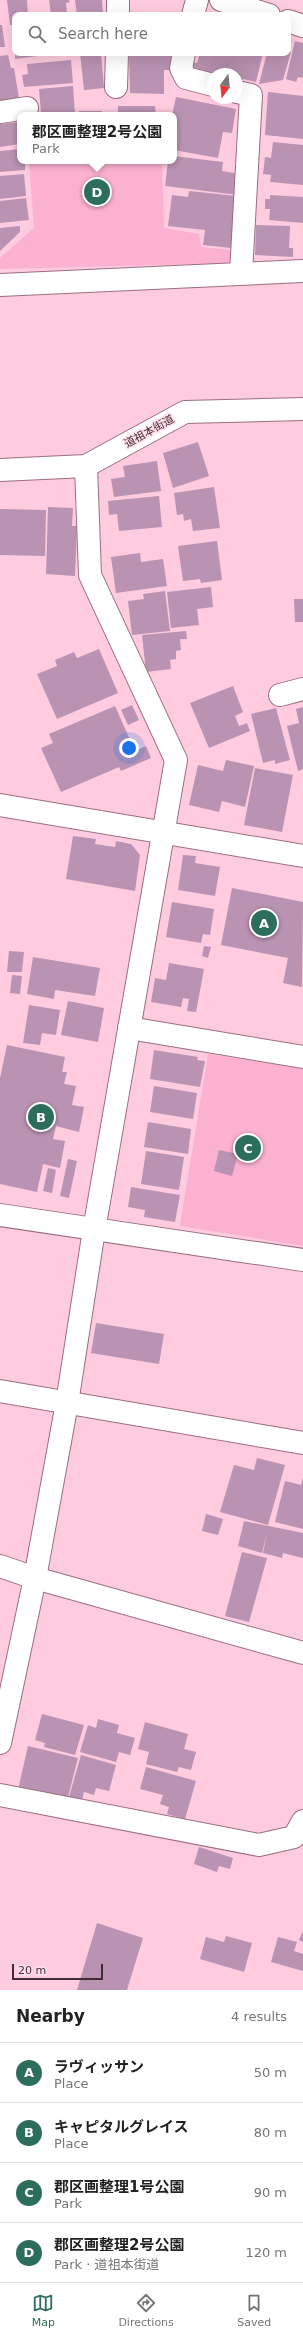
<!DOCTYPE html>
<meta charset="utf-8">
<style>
:root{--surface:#fff;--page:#f6f6f6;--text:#222;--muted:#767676;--line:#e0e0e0;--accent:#2c6d5b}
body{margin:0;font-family:"DejaVu Sans","Noto Sans JP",sans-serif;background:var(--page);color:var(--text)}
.compass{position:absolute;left:207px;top:68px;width:36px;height:36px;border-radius:50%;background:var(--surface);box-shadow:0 4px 16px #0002;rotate:195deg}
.scale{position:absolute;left:12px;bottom:10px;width:91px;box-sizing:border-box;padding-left:4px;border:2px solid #412d35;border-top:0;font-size:11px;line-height:14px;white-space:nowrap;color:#412d35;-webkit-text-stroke:3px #ffdfeb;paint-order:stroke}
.you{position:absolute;left:129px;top:748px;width:14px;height:14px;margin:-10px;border:3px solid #fff;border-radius:50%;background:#1a73e8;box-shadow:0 0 0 6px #1a73e833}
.badge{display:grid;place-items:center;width:26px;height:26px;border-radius:50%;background:var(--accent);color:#fff;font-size:13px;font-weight:700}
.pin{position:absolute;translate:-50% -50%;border:2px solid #fff;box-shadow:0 1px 4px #0006}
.popup{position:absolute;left:17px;top:112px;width:160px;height:52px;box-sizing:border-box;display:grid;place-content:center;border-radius:8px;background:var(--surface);filter:drop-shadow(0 1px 3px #0005);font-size:13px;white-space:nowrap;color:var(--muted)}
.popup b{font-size:15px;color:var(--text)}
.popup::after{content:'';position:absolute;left:50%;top:100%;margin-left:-8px;border:8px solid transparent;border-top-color:var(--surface)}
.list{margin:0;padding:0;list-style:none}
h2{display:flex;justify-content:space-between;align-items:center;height:52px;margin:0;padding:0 16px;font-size:17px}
h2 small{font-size:13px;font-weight:400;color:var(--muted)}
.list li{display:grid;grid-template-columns:26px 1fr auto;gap:12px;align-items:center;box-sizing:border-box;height:60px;padding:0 16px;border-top:1px solid var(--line)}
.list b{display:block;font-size:15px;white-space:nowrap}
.list p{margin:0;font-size:13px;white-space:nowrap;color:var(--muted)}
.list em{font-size:13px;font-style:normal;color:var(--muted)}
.icon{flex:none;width:22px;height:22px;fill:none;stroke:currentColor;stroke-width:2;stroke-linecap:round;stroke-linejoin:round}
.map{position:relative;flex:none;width:303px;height:1990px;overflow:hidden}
.search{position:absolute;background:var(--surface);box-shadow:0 4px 16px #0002;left:12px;right:12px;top:12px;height:44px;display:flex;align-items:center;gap:10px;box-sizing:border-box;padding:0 14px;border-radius:8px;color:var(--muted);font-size:15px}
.sheet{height:292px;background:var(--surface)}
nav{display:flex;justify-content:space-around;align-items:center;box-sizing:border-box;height:56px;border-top:1px solid var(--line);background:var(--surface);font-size:11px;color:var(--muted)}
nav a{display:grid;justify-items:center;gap:2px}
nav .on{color:var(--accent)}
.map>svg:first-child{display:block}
</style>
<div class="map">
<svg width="303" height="1990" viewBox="0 0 303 1990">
<rect width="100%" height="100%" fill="#fecbdf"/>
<g fill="#fcb1d0">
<path d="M29 161H162L164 228 199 234 201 247 231 250 232 263 0 269V258L34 228Z"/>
<path d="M208 1054 303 1069V1246L180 1226Z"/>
</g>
<g fill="#ba93b2">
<path d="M7 0H27L28 15H15V25H10Z"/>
<path d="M49 0H69L70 2 66 3 67 15H51Z"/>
<path d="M75 0H102L103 15H77Z"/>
<path d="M0 25H2L5 47H0Z"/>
<path d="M15 32V49H14L12 33Z"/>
<path d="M295 41 303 43V78L298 77 296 82 286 79Z"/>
<path d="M288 51 291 52 283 80 259 84 267 53H288Z"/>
<path d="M15 53H53V54L15 59Z"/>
<path d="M80 53H101L104 88 84 90Z"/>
<path d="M200 53H263L256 82 243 79 241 84 237 83V74L218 72 217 74H204L205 71 190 67 192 62 197 63Z"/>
<path d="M8 55 11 68H14L19 98 0 101V56Z"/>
<path d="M129 55 171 56V70H164V94L130 93Z"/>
<path d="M71 60 73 83 24 87 22 75 28 74 27 64Z"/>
<path d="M73 86 75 115 41 113 39 89Z"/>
<path d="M268 92 303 96V139L265 135Z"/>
<path d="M176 97 236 109 232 133 223 132 218 158 174 150V115H172Z"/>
<path d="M118 106H155L156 115H118Z"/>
<rect x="79" y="111" width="23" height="4"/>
<path d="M20 122V144L0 147V124Z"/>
<path d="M273 142 303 145V185L270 182 271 175 263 174 265 157 271 158Z"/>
<path d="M20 149V161H25V170L0 172V151Z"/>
<path d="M174 156 223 162 222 171 240 174 238 195 165 186 168 161H174Z"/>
<path d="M24 174 26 196 0 199V176Z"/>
<path d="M189 191 237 196 231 248 203 245 205 230 168 226 172 195 188 197Z"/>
<path d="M270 195 303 197V223L269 220 270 209H265V199H270Z"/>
<path d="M26 198 29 220 0 223V201Z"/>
<path d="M256 225 290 226 289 248H293V257L255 255Z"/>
<path d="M20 226V232L0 251V228Z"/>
<path d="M198 442 209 476 173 488 163 453Z"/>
<path d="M157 461 161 491 114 497 111 479 125 477 123 466Z"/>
<path d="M214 487 220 528 193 531 191 519 184 521 183 514 177 515 174 493Z"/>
<path d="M159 496 162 527 119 531 117 514 109 515 108 501Z"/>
<path d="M48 507 73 508 72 526H77L75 576 46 574Z"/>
<path d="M0 509 46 510 45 556 0 555Z"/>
<path d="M217 541 222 580 201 583 200 579 183 581 178 546Z"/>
<path d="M140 553 141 562 163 559 167 586 116 593 111 557Z"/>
<path d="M211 587 213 607 197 609 199 625 171 628 167 592Z"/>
<path d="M165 591 170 631 132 635 128 601 144 599 143 594Z"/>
<path d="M294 599H303V622H295Z"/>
<path d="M186 631 187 639H180L181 650 176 651V659L170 660 171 669 146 672 142 635Z"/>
<path d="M99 649 118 693 57 719 37 674 57 666 55 660 74 652 77 658Z"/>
<path d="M233 686 243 712 235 716 239 726 247 723 250 731 209 748 190 703Z"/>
<path d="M132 705 139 720 128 725 121 710Z"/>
<path d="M115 706 135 751 146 746 151 758 121 771 119 767 61 792 41 748 53 743 49 734Z"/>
<path d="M303 707V769L298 771 287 726 299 723 296 709Z"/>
<path d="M276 708 290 760 275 764V760L263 763 251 714Z"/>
<path d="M226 760 254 766 245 807 222 801 219 812 189 805 198 765 223 771Z"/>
<path d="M255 768 293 775 282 832 244 825Z"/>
<path d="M73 836 96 839 95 844 115 847 116 841 131 844 140 855 135 891 66 879Z"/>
<path d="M183 855 196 856 195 863 220 867 215 896 178 890Z"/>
<path d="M232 888 303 902 302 987 283 983 288 958 221 945Z"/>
<path d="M172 902 214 909 210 935 203 934 201 943 166 937Z"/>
<path d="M204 946 211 947 208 958 202 956Z"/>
<path d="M9 951 24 952 22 972H7Z"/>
<path d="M33 957 100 968 95 996 55 990 54 999 27 994Z"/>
<path d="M169 963 204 969 196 1012 187 1011 189 999 183 998 181 1007 151 1002 155 978 166 980Z"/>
<path d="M12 975 22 976 20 994 10 993Z"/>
<path d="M68 1001 104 1008 98 1042 61 1035Z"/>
<path d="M29 1005 60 1010 56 1035 42 1033 40 1045 23 1043Z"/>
<path d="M7 1045 65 1057 62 1072H67L64 1084 76 1086 72 1105 84 1107 79 1132 56 1126 53 1139 65 1141 60 1168 43 1164 37 1192 0 1184V1078Z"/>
<path d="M154 1050 198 1057 197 1060 205 1061 200 1087 150 1079Z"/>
<path d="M154 1086 197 1093 193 1119 150 1112Z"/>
<path d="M148 1122 191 1129 188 1154 144 1147Z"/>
<path d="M219 1150 238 1154 232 1176 214 1171Z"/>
<path d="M146 1151 184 1157 179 1190 141 1184Z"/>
<path d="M68 1159 77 1161 69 1198 60 1196Z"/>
<path d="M48 1168 56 1170 52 1193 43 1191Z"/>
<path d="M131 1187 180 1195 175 1222 144 1217 145 1210 128 1207Z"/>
<path d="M96 1323 164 1334 159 1364 91 1353Z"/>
<path d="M257 1458 285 1465 268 1525 220 1512 234 1465 254 1470Z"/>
<path d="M303 1478V1529L275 1522 285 1481 301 1485Z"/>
<path d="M206 1514 223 1519 218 1535 202 1531Z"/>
<path d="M244 1521 303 1533V1558L283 1553 282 1558 263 1553 267 1533 262 1553 238 1546Z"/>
<path d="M242 1552 267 1558 249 1622 225 1616Z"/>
<path d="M42 1714 84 1725 75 1755 44 1747 45 1743 35 1740Z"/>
<path d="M98 1719 119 1725 117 1733 135 1738 130 1755 119 1752 116 1762 80 1752 88 1725 96 1728Z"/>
<path d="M145 1722 188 1734 184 1749 196 1752 191 1770 179 1767 177 1772 146 1764 149 1752 138 1749Z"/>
<path d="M28 1746 78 1758 67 1801 18 1790Z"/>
<path d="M81 1755 116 1765 109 1791 96 1788 94 1795 84 1792 82 1800 69 1797Z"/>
<path d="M146 1767 196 1781 185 1819 167 1814 169 1807 160 1804 163 1795 140 1789Z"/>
<path d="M199 1847 233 1858 230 1869 219 1866 217 1872 194 1864Z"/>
<path d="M97 1923 143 1938 127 1990H77Z"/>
<path d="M303 1931V1942L299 1940Z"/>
<path d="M226 1936 252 1943 244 1972 200 1959 206 1937 224 1942Z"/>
<path d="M278 1937 297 1942 294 1951 303 1954V1971L271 1962Z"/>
</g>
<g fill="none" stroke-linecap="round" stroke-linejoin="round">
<defs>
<g id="minor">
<path d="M221 0 269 15"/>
<path d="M118 15V0"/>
<path d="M193 15 197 0"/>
<path d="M288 21 303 26"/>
<path d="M184 53 181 68 186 78 213 85"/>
<path d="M116 87 117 53"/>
<path d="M237 92 251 95 241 273"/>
<path d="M0 112 27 108"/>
<path d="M0 285 303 271"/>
<path d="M0 470 86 466 185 412 303 409"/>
<path d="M280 695 303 689"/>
<path d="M0 805 303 856"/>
<path d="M129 1028 303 1057"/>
<path d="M0 1215 303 1260"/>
<path d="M0 1391 303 1443"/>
<path d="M0 1566 35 1578 303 1653"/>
<path d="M0 1743 35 1578 67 1403 94 1230 176 760 90 575 86 466"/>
<path d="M0 1795 259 1845 294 1837 303 1821"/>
</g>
</defs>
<use href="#minor" stroke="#9b6d80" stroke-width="24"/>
<use href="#minor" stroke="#fff" stroke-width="22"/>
</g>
<g text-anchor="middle" stroke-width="3.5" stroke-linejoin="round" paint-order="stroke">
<g font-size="11" fill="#412d35" stroke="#ffdfeb">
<text transform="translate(149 431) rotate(-29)" y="4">道祖本街道</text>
</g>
</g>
</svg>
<svg class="compass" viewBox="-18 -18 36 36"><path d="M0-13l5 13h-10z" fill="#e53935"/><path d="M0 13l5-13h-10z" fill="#767676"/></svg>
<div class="scale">20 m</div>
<div class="you"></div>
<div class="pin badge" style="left:264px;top:923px">A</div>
<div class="pin badge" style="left:41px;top:1117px">B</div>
<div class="pin badge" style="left:248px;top:1148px">C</div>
<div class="pin badge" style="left:97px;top:192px">D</div>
<div class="popup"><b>郡区画整理2号公園</b>Park</div>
<div class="search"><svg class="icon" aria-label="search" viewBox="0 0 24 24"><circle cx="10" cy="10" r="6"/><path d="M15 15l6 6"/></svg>Search here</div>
</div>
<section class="sheet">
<h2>Nearby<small>4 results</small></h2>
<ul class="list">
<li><span class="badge">A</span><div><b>ラヴィッサン</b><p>Place</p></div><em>50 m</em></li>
<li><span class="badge">B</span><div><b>キャピタルグレイス</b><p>Place</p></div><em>80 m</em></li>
<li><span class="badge">C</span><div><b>郡区画整理1号公園</b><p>Park</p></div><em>90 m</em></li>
<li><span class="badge">D</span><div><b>郡区画整理2号公園</b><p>Park · 道祖本街道</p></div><em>120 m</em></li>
</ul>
</section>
<nav>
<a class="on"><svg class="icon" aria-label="map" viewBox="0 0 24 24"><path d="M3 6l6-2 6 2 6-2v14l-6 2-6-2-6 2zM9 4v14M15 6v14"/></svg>Map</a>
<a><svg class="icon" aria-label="directions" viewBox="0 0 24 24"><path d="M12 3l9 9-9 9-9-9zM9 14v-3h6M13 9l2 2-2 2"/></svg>Directions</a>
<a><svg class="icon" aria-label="saved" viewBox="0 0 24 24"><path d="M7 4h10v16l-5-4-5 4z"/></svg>Saved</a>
</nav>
